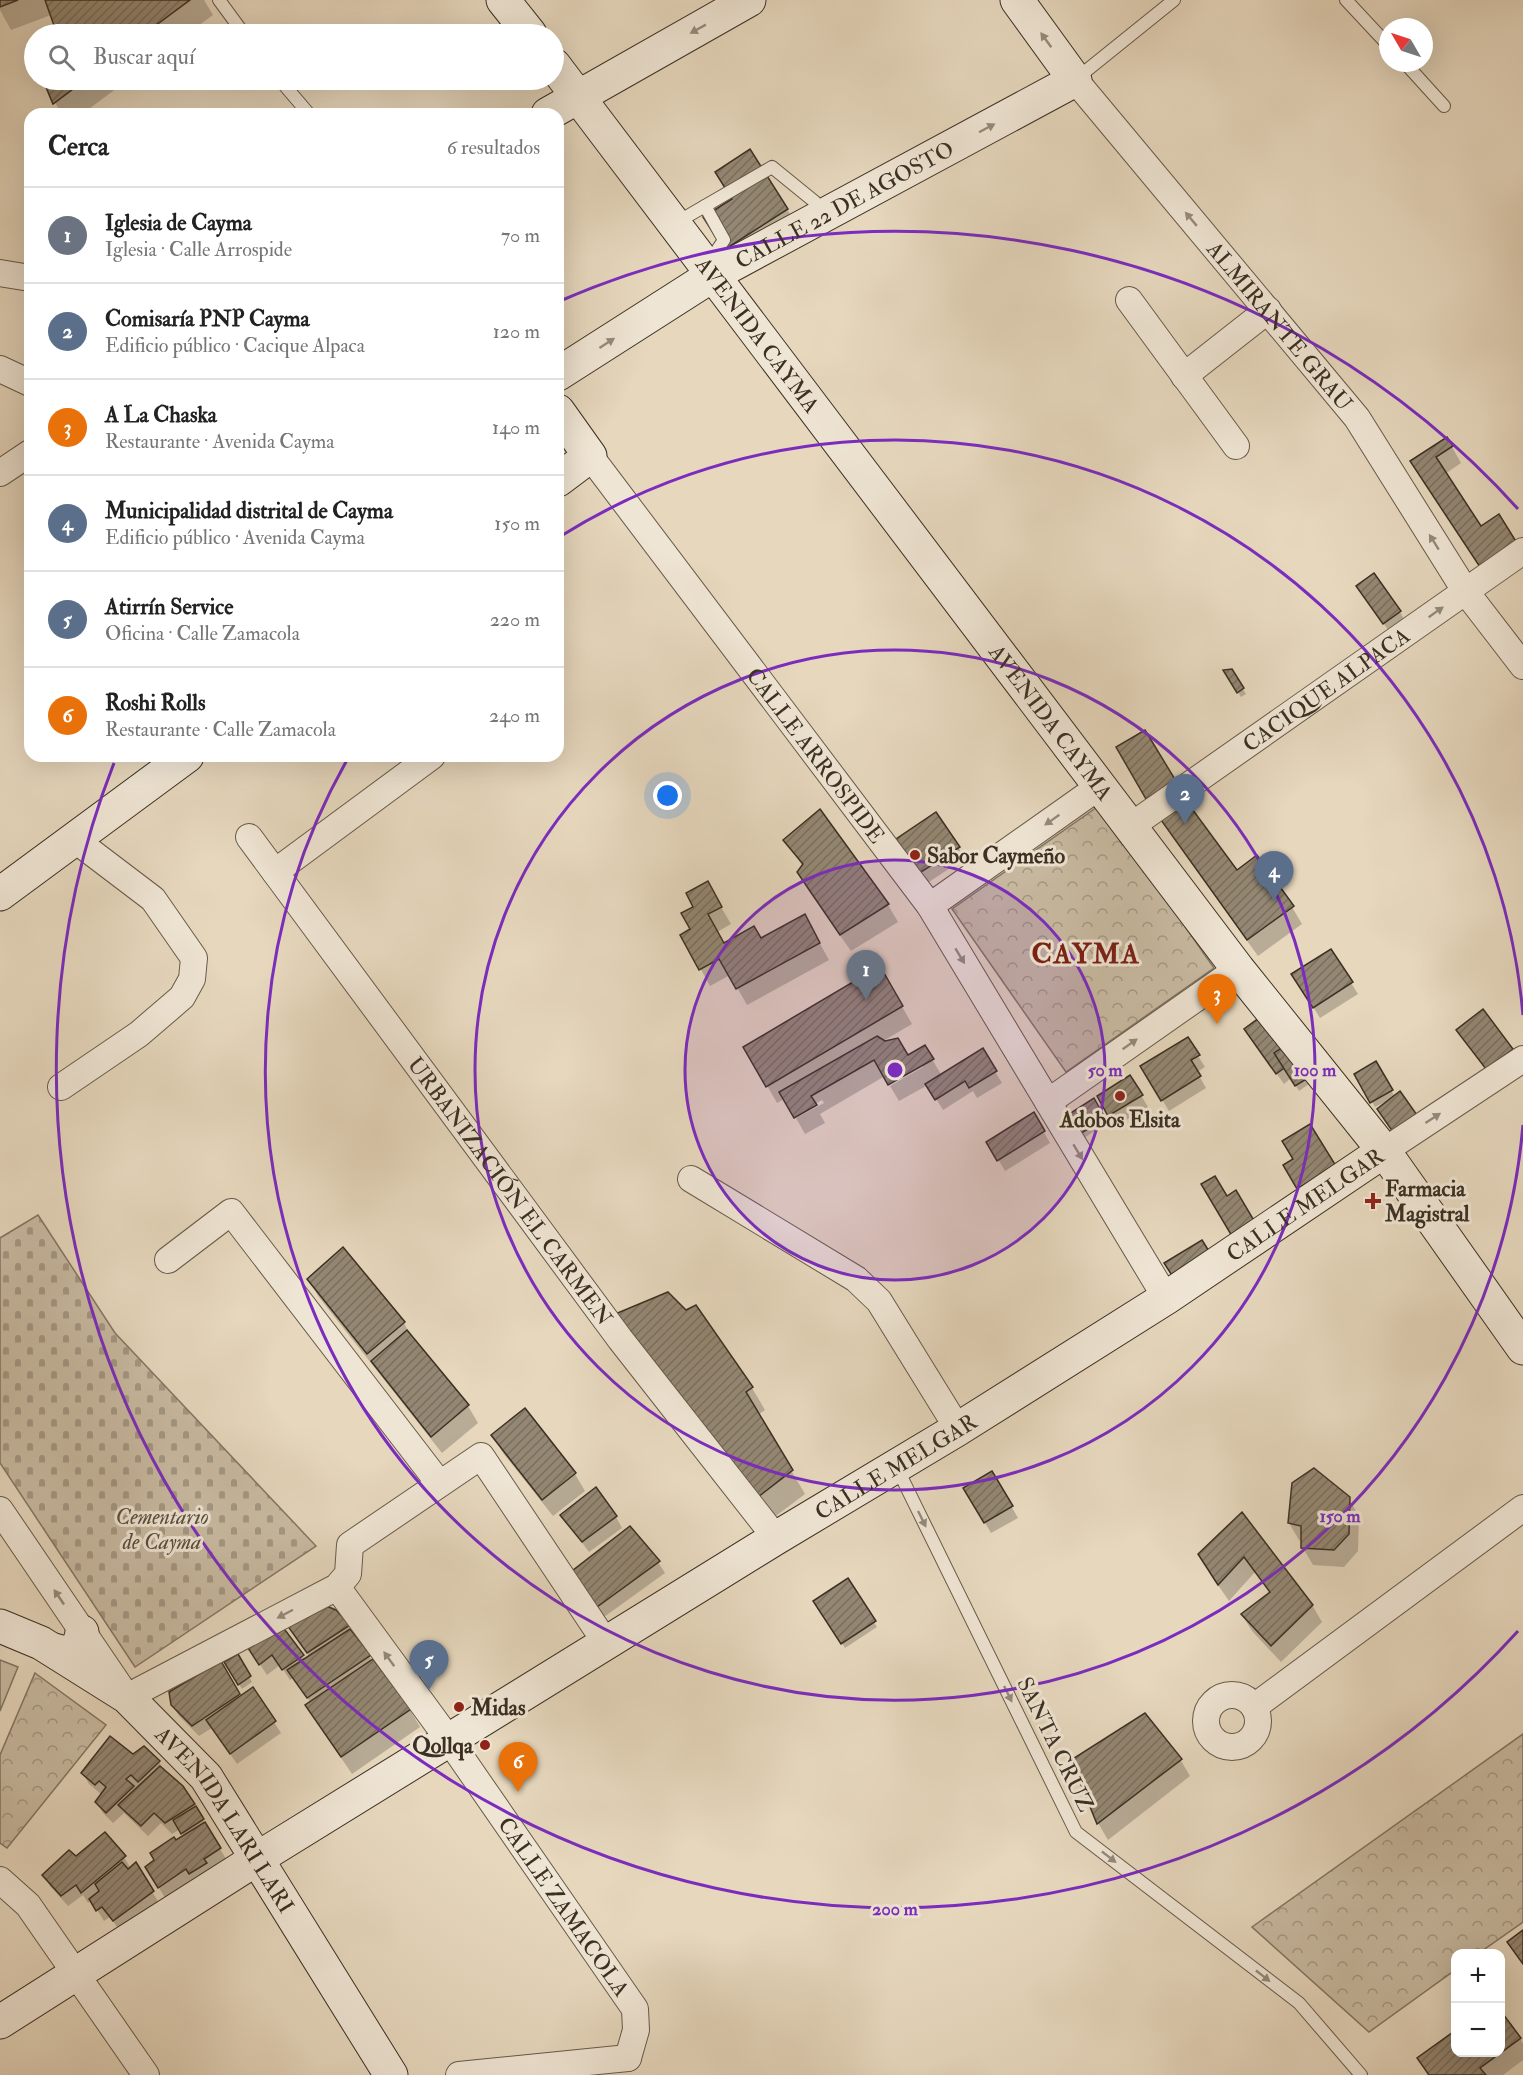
<!DOCTYPE html>
<html lang="es">
<meta charset="utf-8">
<style>
:root{--surface:#fff;--page:#f6f6f6;--text:#222;--muted:#767676;--line:#e0e0e0;--accent:#0b8043}
body{margin:0;font-family:"IM FELL Double Pica",serif;background:var(--page);color:var(--text)}
.controls{position:absolute;right:18px;bottom:18px;display:grid;overflow:hidden;border-radius:12px;box-shadow:0 6px 24px #0002}
.controls button{width:54px;height:54px;display:grid;place-items:center;padding:0;border:0;border-bottom:2px solid var(--line);background:var(--surface);color:var(--text);font:30px sans-serif}
.compass{position:absolute;left:1379px;top:18px;width:54px;height:54px;border-radius:50%;background:var(--surface);box-shadow:0 6px 24px #0002;rotate:309deg}
.you{position:absolute;left:668px;top:796px;width:21px;height:21px;margin:-15px;border:4px solid #fff;border-radius:50%;background:#1a73e8;box-shadow:0 0 0 9px #1a73e833}
.badge{display:grid;place-items:center;width:39px;height:39px;border-radius:50%;background:var(--accent);color:#fff;font-size:20px;font-weight:700}
.pin{position:absolute;translate:-50% -50px;filter:drop-shadow(0 2px 3px #0008)}
.pin::after{content:'';position:absolute;top:32px;width:21px;height:18px;background:inherit;clip-path:polygon(0 0,100% 0,50% 100%)}
.list{margin:0;padding:0;list-style:none}
h2{display:flex;justify-content:space-between;align-items:center;height:78px;margin:0;padding:0 24px;font-size:26px}
h2 small{font-size:20px;font-weight:400;color:var(--muted)}
.list li{display:grid;grid-template-columns:39px 1fr auto;gap:18px;align-items:center;box-sizing:border-box;height:96px;padding:0 24px;border-top:2px solid var(--line)}
.list b{display:block;font-size:22px;white-space:nowrap}
.list p{margin:0;font-size:20px;white-space:nowrap;color:var(--muted)}
.list em{font-size:20px;font-style:normal;color:var(--muted)}
.icon{flex:none;width:33px;height:33px;fill:none;stroke:currentColor;stroke-width:2;stroke-linecap:round;stroke-linejoin:round}
.map{position:relative;flex:none;width:1523px;height:2075px;overflow:hidden}
.search{position:absolute;background:var(--surface);box-shadow:0 6px 24px #0002;left:24px;top:24px;width:540px;height:66px;display:flex;align-items:center;gap:15px;box-sizing:border-box;padding:0 21px;border-radius:33px;color:var(--muted);font-size:22px}
.panel{position:absolute;background:var(--surface);box-shadow:0 6px 24px #0002;left:24px;top:108px;width:540px;height:654px;border-radius:18px}
.map>svg:first-child{display:block}
</style>
<div class="map">
<svg width="1523" height="2075" viewBox="0 0 1523 2075">
<defs>
<pattern id="cemetery-stones" width="16" height="16" patternUnits="userSpaceOnUse" patternTransform="scale(1.5)"><rect width="16" height="16" fill="#c9bba3"/><path d="M2 7V4a2 2 0 0 1 4 0v3zM10 15v-3a2 2 0 0 1 4 0v3z" fill="#a49884"/></pattern>
<pattern id="park-crowns" width="20" height="18" patternUnits="userSpaceOnUse" patternTransform="scale(1.5)"><rect width="20" height="18" fill="#c9bba3"/><path d="M2 6a3 3 0 1 1 6 0M12 15a3 3 0 1 1 6 0" fill="none" stroke="#a49884"/></pattern>
<pattern id="building-hatch" width="6" height="6" patternUnits="userSpaceOnUse" patternTransform="scale(1.5)"><rect width="6" height="6" fill="#948773"/><path d="M-1 1l2-2M0 6l6-6M5 7l2-2" fill="none" stroke="#7a6f5e"/></pattern>
</defs>
<rect width="100%" height="100%" fill="#e6d7bd"/>
<filter id="stains"><feTurbulence type="fractalNoise" baseFrequency=".00333" numOctaves="4"/><feColorMatrix values="0 0 0 0 .2 0 0 0 0 .09 0 0 0 0 .02 0 0 0 .5 -.17"/></filter>
<radialGradient id="worn" r=".72"><stop offset=".6" stop-color="#630" stop-opacity="0"/><stop offset="1" stop-color="#630" stop-opacity=".3"/></radialGradient>
<path fill="#c9bba3" stroke="#827663" stroke-width="1.5" d="M0 1660 18 1667 0 1711Z"/>
<path fill="url(#cemetery-stones)" stroke="#827663" stroke-width="1.5" d="M38 1215 115 1333 316 1546 135 1667 0 1463V1238Z"/>
<g fill="url(#park-crowns)" stroke="#827663" stroke-width="1.5">
<path d="M1100 805 1214 968 1066 1072 952 909Z"/>
<path d="M35 1673 106 1725 7 1848 0 1843V1755Z"/>
<path d="M1523 1734V1922L1479 1953 1456 1954 1455 1970 1369 2032 1252 1927Z"/>
</g>
<g fill="#0003">
<path d="M0 0H204L213 15 187 34H58L51 15 11 30 0 10Z"/>
<path d="M44 80H128L82 114H61Z"/>
<path d="M750 151 790 214 728 254 705 217 734 199Z"/>
<path d="M1452 447 1461 463 1445 474 1480 528 1491 583 1412 462Z"/>
<path d="M1365 597 1400 612 1406 623 1391 634Z"/>
<path d="M1231 670 1246 694 1241 697 1225 671Z"/>
<path d="M820 811 888 905 898 922 851 951 808 890 798 872 803 867 785 840Z"/>
<path d="M1163 821 1236 872 1292 907 1302 924 1258 956 1173 838Z"/>
<path d="M958 847 965 858 926 884 904 850Z"/>
<path d="M707 883 731 924 717 932 724 945 814 933 829 960 747 1005 730 975 710 986 682 935 692 929 695 907Z"/>
<path d="M1331 951 1358 994 1320 1018 1300 986Z"/>
<path d="M880 968 912 1024 878 1044 907 1057 925 1047 942 1076 982 1050 1002 1083 977 1098 973 1091 943 1110 928 1085 899 1101 890 1086 923 1067 922 1064 885 1076 820 1114 825 1123 805 1134 796 1118 824 1103 822 1100 794 1116 784 1099 777 1103 745 1047Z"/>
<path d="M1263 1017 1309 1084 1299 1091 1291 1078 1284 1084 1253 1041Z"/>
<path d="M1458 1030 1512 1049 1518 1060 1494 1080Z"/>
<path d="M1198 1056 1205 1067 1197 1072 1206 1088 1169 1111 1142 1067Z"/>
<path d="M1375 1063 1395 1097 1375 1107 1356 1074Z"/>
<path d="M1130 1077 1148 1107 1116 1126 1099 1097Z"/>
<path d="M1094 1100 1107 1123 1081 1140 1068 1117Z"/>
<path d="M1034 1115 1050 1143 1005 1171 988 1142Z"/>
<path d="M343 1249 404 1323 413 1340 468 1406 478 1423 442 1453 318 1296 309 1279Z"/>
<path d="M695 1307 752 1388 765 1410 758 1415 805 1494 772 1519 630 1337Z"/>
<path d="M525 1410 575 1474 585 1491 553 1516 503 1453 493 1436Z"/>
<path d="M992 1473 1018 1518 991 1533 965 1488Z"/>
<path d="M1348 1498 1359 1516 1358 1551 1344 1567 1313 1565 1303 1548V1541L1299 1540 1289 1523Z"/>
<path d="M1242 1514 1312 1605 1322 1622 1281 1662 1252 1631 1242 1615 1270 1594 1255 1572 1229 1601 1209 1572Z"/>
<path d="M562 1515 616 1517 622 1528 589 1552Z"/>
<path d="M658 1562 665 1573 604 1617 580 1582Z"/>
<path d="M848 1580 877 1627 845 1648 815 1601Z"/>
<path d="M348 1626 355 1638 410 1710 420 1727 352 1774 317 1722 307 1705 311 1703 293 1678 290 1680 280 1665 267 1675 250 1649 302 1656 305 1660 310 1657 295 1636Z"/>
<path d="M237 1656 252 1682 242 1689 226 1663Z"/>
<path d="M220 1663 240 1698 253 1690 281 1733 237 1764 212 1728 199 1736 179 1716 172 1705Z"/>
<path d="M133 1756 159 1762 165 1773 182 1788 194 1805 226 1859 165 1898 147 1867 184 1837 180 1829 172 1834 161 1823 148 1836 124 1813 113 1823 103 1813 97 1802 102 1795 89 1784 83 1773Z"/>
<path d="M1180 1759 1190 1776 1108 1840 1098 1823 1073 1761Z"/>
<path d="M124 1857 131 1869 136 1865 159 1903 120 1931 110 1917 104 1921 91 1900 88 1903 83 1895 68 1906 50 1886 44 1875 77 1858Z"/>
<path d="M1520 2038 1523 2044V2060L1503 2075H1428L1419 2059 1456 2052H1500Z"/>
</g>
<g fill="url(#building-hatch)" stroke="#3b3023" stroke-width="1.5">
<path d="M0 0H18L0 7Z"/>
<path d="M45 0H190L144 34H57Z"/>
<path d="M43 80H85L53 104Z"/>
<path d="M750 149 788 209 724 250 703 217 732 199 715 172Z"/>
<path d="M1447 437 1453 446 1436 457 1481 526 1499 514 1517 543 1480 567 1410 461Z"/>
<path d="M1374 573 1401 611 1383 624 1356 586Z"/>
<path d="M1232 669 1244 688 1237 693 1223 670Z"/>
<path d="M1145 730 1176 781 1146 799 1116 747Z"/>
<path d="M1187 802 1237 870 1257 855 1294 906 1247 940 1161 820Z"/>
<path d="M820 809 889 904 840 935 797 872 803 864 783 840Z"/>
<path d="M936 812 960 847 918 874 896 839Z"/>
<path d="M708 881 722 907 708 914 724 943 754 926 761 938 805 914 820 943 736 989 719 959 699 970 680 935 690 929 681 913 693 907 686 893Z"/>
<path d="M1331 949 1353 982 1313 1008 1291 974Z"/>
<path d="M880 966 903 1006 766 1087 743 1047Z"/>
<path d="M1483 1009 1513 1049 1486 1069 1456 1030Z"/>
<path d="M1263 1015 1295 1060 1276 1074 1244 1029Z"/>
<path d="M877 1036 885 1041 898 1038 908 1055 925 1045 934 1059 888 1085 874 1060 811 1096 817 1105 794 1118 779 1092Z"/>
<path d="M1188 1037 1200 1055 1191 1060 1201 1076 1161 1101 1140 1066Z"/>
<path d="M1286 1045 1308 1078 1295 1086 1274 1053Z"/>
<path d="M983 1048 997 1071 969 1088 965 1081 935 1100 925 1084Z"/>
<path d="M1376 1061 1393 1090 1370 1103 1354 1074Z"/>
<path d="M1130 1075 1143 1095 1108 1116 1097 1096Z"/>
<path d="M1400 1091 1417 1115 1393 1132 1377 1109Z"/>
<path d="M1094 1098 1105 1118 1077 1136 1066 1116Z"/>
<path d="M1034 1112 1045 1131 997 1161 986 1142Z"/>
<path d="M1310 1124 1336 1166 1297 1189 1283 1165 1293 1159 1282 1141Z"/>
<path d="M1215 1176 1227 1196 1236 1190 1259 1229 1236 1243 1201 1184Z"/>
<path d="M1202 1240 1212 1256 1175 1280 1164 1263Z"/>
<path d="M343 1247 405 1322 367 1354 307 1279Z"/>
<path d="M668 1292 686 1310 696 1305 753 1387 746 1392 793 1470 758 1497 615 1314Z"/>
<path d="M407 1330 469 1405 431 1437 371 1361Z"/>
<path d="M525 1408 576 1473 542 1500 491 1435Z"/>
<path d="M1314 1468 1350 1497 1349 1534 1334 1550 1301 1548V1526L1288 1523 1292 1483Z"/>
<path d="M992 1471 1013 1506 984 1523 963 1488Z"/>
<path d="M596 1487 617 1516 582 1542 560 1515Z"/>
<path d="M1242 1512 1313 1605 1271 1646 1241 1614 1270 1592 1244 1557 1218 1585 1198 1554Z"/>
<path d="M630 1526 660 1561 597 1607 572 1571Z"/>
<path d="M848 1578 876 1621 841 1644 813 1601Z"/>
<path d="M319 1603 336 1610 350 1625 307 1653 287 1625Z"/>
<path d="M282 1626 304 1655 282 1670 272 1655 259 1665 248 1648Z"/>
<path d="M350 1629 371 1655 307 1698 287 1670Z"/>
<path d="M238 1654 251 1676 238 1685 224 1662Z"/>
<path d="M373 1659 411 1709 341 1757 305 1705Z"/>
<path d="M221 1661 240 1694 192 1726 171 1705 169 1692Z"/>
<path d="M253 1687 276 1721 230 1754 206 1720Z"/>
<path d="M1145 1713 1182 1759 1097 1824 1071 1760Z"/>
<path d="M110 1736 133 1754 144 1746 160 1761 138 1782 131 1775 126 1779 134 1786 106 1813 95 1802 106 1787 99 1781 95 1785 81 1773Z"/>
<path d="M160 1766 183 1786 195 1804 165 1823 154 1813 141 1826 118 1805Z"/>
<path d="M196 1806 204 1819 181 1834 173 1820Z"/>
<path d="M205 1822 221 1848 204 1859 207 1863 189 1874 186 1869 158 1888 145 1867 154 1860 150 1853 174 1837 176 1840Z"/>
<path d="M105 1832 126 1856 81 1893 76 1885 61 1896 42 1875 69 1850 76 1856Z"/>
<path d="M122 1862 128 1869 136 1862 154 1891 113 1921 102 1907 96 1911 89 1899 99 1891 95 1884Z"/>
<path d="M1523 1930V1964L1507 1942Z"/>
<path d="M1500 2010 1521 2038 1480 2068 1486 2075H1429L1417 2058 1456 2030V2052H1500Z"/>
</g>
<g fill="none" stroke-linecap="round" stroke-linejoin="round">
<defs>
<g id="lane">
<path d="M219 0 244 34"/>
<path d="M1346 0 1388 45"/>
<path d="M1405 63 1444 106"/>
<path d="M1076 79 1174 0"/>
<path d="M280 80 309 114"/>
<path d="M705 206 772 167 815 202"/>
<path d="M674 224 705 206 724 240 707 265"/>
<path d="M897 1468 1076 1832 1299 2003 1361 2075"/>
</g>
<g id="street">
<path id="s1" d="M1075 80 1357 418 1466 592 1523 666"/>
<path d="M0 273 30 278"/>
<path d="M1129 300 1236 446"/>
<path d="M0 369 30 383"/>
<path d="M1184 376 1268 310"/>
<path id="s2" d="M590 456 930 906 1166 1298"/>
<path d="M0 473 30 453"/>
<path id="s3" d="M1131 826 1523 551"/>
<path id="s4" d="M249 837 620 1339 776 1538"/>
<path d="M275 872 432 756"/>
<path d="M930 906 1100 786"/>
<path d="M61 1087 139 1034 182 997 192 979 194 958 153 899 74 839"/>
<path d="M1048 1102 1238 969"/>
<path d="M1384 1151 1523 1059"/>
<path d="M691 1179 856 1279 879 1301 958 1429"/>
<path d="M168 1260 231 1212 439 1483"/>
<path d="M0 1510 127 1697 337 1587 348 1574 350 1545 481 1456 606 1643"/>
<path id="s5" d="M337 1587 449 1740 635 2009 636 2030 628 2058"/>
<circle cx="1232" cy="1721" r="26"/>
<path d="M1254 1707 1523 1508"/>
<path d="M0 1880 28 1905 146 2075"/>
<path d="M459 2075 628 2058"/>
</g>
<g id="secondary">
<path d="M503 0 530 34"/>
<path id="s6" d="M554 65 1238 969 1384 1151 1523 1348"/>
<path d="M548 114 749 0"/>
<path id="s7" d="M558 374 713 275 1075 80 1017 0"/>
<path d="M558 411 590 456 558 480"/>
<path d="M0 894 187 756"/>
<path id="s8" d="M0 1626 41 1643 127 1697 206 1777 391 2075"/>
<path d="M54 1650C70 1656 80 1649 82 1632"/>
<path id="s9" d="M0 2022 258 1858 776 1538 958 1429 1166 1298 1384 1151"/>
</g>
</defs>
<use href="#lane" stroke="#665a4a" stroke-width="14"/>
<use href="#street" stroke="#665a4a" stroke-width="28"/>
<use href="#secondary" stroke="#3b3023" stroke-width="35"/>
<use href="#lane" stroke="#efe5d4" stroke-width="12"/>
<use href="#street" stroke="#efe5d4" stroke-width="26"/>
<use href="#secondary" stroke="#efe5d4" stroke-width="33"/>
</g>
<defs><path id="oneway-solid" d="M-6-.8H1V-3.2L6.5 0L1 3.2V.8H-6Z" transform="scale(1.5)"/></defs>
<g fill="#958a7c">
<use href="#oneway-solid" transform="translate(698 29) rotate(151)"/>
<use href="#oneway-solid" transform="translate(1046 40) rotate(-126)"/>
<use href="#oneway-solid" transform="translate(987 128) rotate(-28)"/>
<use href="#oneway-solid" transform="translate(1191 219) rotate(-130)"/>
<use href="#oneway-solid" transform="translate(607 343) rotate(-33)"/>
<use href="#oneway-solid" transform="translate(1434 542) rotate(-122)"/>
<use href="#oneway-solid" transform="translate(1436 612) rotate(-35)"/>
<use href="#oneway-solid" transform="translate(1052 820) rotate(145)"/>
<use href="#oneway-solid" transform="translate(960 956) rotate(59)"/>
<use href="#oneway-solid" transform="translate(1130 1044) rotate(-35)"/>
<use href="#oneway-solid" transform="translate(1433 1118) rotate(-33)"/>
<use href="#oneway-solid" transform="translate(1078 1152) rotate(59)"/>
<use href="#oneway-solid" transform="translate(922 1519) rotate(64)"/>
<use href="#oneway-solid" transform="translate(59 1597) rotate(-124)"/>
<use href="#oneway-solid" transform="translate(285 1614) rotate(152)"/>
<use href="#oneway-solid" transform="translate(389 1659) rotate(-126)"/>
<use href="#oneway-solid" transform="translate(1008 1694) rotate(64)"/>
<use href="#oneway-solid" transform="translate(1109 1857) rotate(38)"/>
<use href="#oneway-solid" transform="translate(1263 1976) rotate(38)"/>
</g>
<circle cx="895" cy="1070" r="210" fill="#7b2cbf" fill-opacity=".12"/>
<g fill="none" stroke="#7b2cbf" stroke-width="3">
<circle cx="895" cy="1070" r="210"/>
<circle cx="895" cy="1070" r="420"/>
<path d="M1523 1125A630 630 0 1 1 347 760M561 536A630 630 0 0 1 1523 1015"/>
<path d="M1518 1631A839 839 0 0 1 114 763M560 301A839 839 0 0 1 1518 509"/>
</g>
<g fill="#8f2418" stroke="#efe5d4" stroke-width="2">
<circle cx="915" cy="855" r="6"/>
<circle cx="1120" cy="1096" r="6"/>
<path d="M1370 1192h6v6h6v6h-6v6h-6v-6h-6v-6h6z"/>
<circle cx="459" cy="1707" r="6"/>
<circle cx="485" cy="1745" r="6"/>
</g>
<g text-anchor="middle" stroke-width="6" stroke-linejoin="round" paint-order="stroke">
<g font-size="22" fill="#3b3023" stroke="#efe5d4">
<text dy="8" stroke="none"><textPath href="#s7" startOffset="333">CALLE 22 DE AGOSTO</textPath></text>
<text dy="8" stroke="none"><textPath href="#s1" startOffset="320">ALMIRANTE GRAU</textPath></text>
<text dy="8" stroke="none"><textPath href="#s6" startOffset="338">AVENIDA CAYMA</textPath></text>
<text dy="8" stroke="none"><textPath href="#s3" startOffset="238">CACIQUE ALPACA</textPath></text>
<text dy="8" stroke="none"><textPath href="#s6" startOffset="824">AVENIDA CAYMA</textPath></text>
<text dy="8" stroke="none"><textPath href="#s2" startOffset="375">CALLE ARROSPIDE</textPath></text>
<text dy="8" stroke="none"><textPath href="#s4" startOffset="440">URBANIZACIÓN EL CARMEN</textPath></text>
<text dy="8" stroke="none"><textPath href="#s9" startOffset="1540">CALLE MELGAR</textPath></text>
<text dy="8" stroke="none"><textPath href="#s9" startOffset="1054">CALLE MELGAR</textPath></text>
<text transform="translate(1056 1744) rotate(64)" y="8">SANTA CRUZ</text>
<text dy="8" stroke="none"><textPath href="#s8" startOffset="304">AVENIDA LARI LARI</textPath></text>
<text dy="8" stroke="none"><textPath href="#s5" startOffset="392">CALLE ZAMACOLA</textPath></text>
</g>
<g font-size="22" font-weight="bold" fill="#3b3023" stroke="#efe5d4" text-anchor="start">
<text x="927" y="863">Sabor Caymeño</text>
<text x="1120" y="1127" text-anchor="middle">Adobos Elsita</text>
<text x="1385" y="1196">Farmacia<tspan x="1385" dy="25">Magistral</tspan></text>
<text x="471" y="1715">Midas</text>
<text x="473" y="1753" text-anchor="end">Qollqa</text>
</g>
<g font-size="22" font-style="italic" fill="#574c3d" stroke="#efe5d4">
<text x="162" y="1524">Cementario<tspan x="162" dy="25">de Cayma</tspan></text>
</g>
<g font-size="28" font-weight="bold" letter-spacing="1.5" fill="#7a1f14" stroke="#efe5d4">
<text x="1086" y="963">CAYMA</text>
</g>
</g>
<circle cx="895" cy="1070" r="9" fill="#7b2cbf" stroke="#efe5d4" stroke-width="3"/>
<g font-size="18" text-anchor="middle" font-weight="bold" fill="#7b2cbf" stroke="#efe5d4" stroke-width="6" stroke-linejoin="round" paint-order="stroke">
<text x="1105" y="1076">50 m</text>
<text x="1315" y="1076">100 m</text>
<text x="1340" y="1522">150 m</text>
<text x="895" y="1915">200 m</text>
</g>
<rect width="100%" height="100%" filter="url(#stains)"/>
<rect width="100%" height="100%" fill="url(#worn)"/>
</svg>
<div class="controls">
<button>+</button>
<button>−</button>
</div>
<svg class="compass" viewBox="-18 -18 36 36"><path d="M0-13l5 13h-10z" fill="#e53935"/><path d="M0 13l5-13h-10z" fill="#767676"/></svg>
<div class="you"></div>
<div class="pin badge" style="left:866px;top:1000px;background:#6b7280">1</div>
<div class="pin badge" style="left:1185px;top:824px;background:#5c6f8a">2</div>
<div class="pin badge" style="left:1217px;top:1024px;background:#e8710a">3</div>
<div class="pin badge" style="left:1274px;top:901px;background:#5c6f8a">4</div>
<div class="pin badge" style="left:429px;top:1690px;background:#5c6f8a">5</div>
<div class="pin badge" style="left:518px;top:1792px;background:#e8710a">6</div>
<div class="search"><svg class="icon" aria-label="search" viewBox="0 0 24 24"><circle cx="10" cy="10" r="6"/><path d="M15 15l6 6"/></svg>Buscar aquí</div>
<section class="panel">
<h2>Cerca<small>6 resultados</small></h2>
<ul class="list">
<li><span class="badge" style="background:#6b7280">1</span><div><b>Iglesia de Cayma</b><p>Iglesia · Calle Arrospide</p></div><em>70 m</em></li>
<li><span class="badge" style="background:#5c6f8a">2</span><div><b>Comisaría PNP Cayma</b><p>Edificio público · Cacique Alpaca</p></div><em>120 m</em></li>
<li><span class="badge" style="background:#e8710a">3</span><div><b>A La Chaska</b><p>Restaurante · Avenida Cayma</p></div><em>140 m</em></li>
<li><span class="badge" style="background:#5c6f8a">4</span><div><b>Municipalidad distrital de Cayma</b><p>Edificio público · Avenida Cayma</p></div><em>150 m</em></li>
<li><span class="badge" style="background:#5c6f8a">5</span><div><b>Atirrín Service</b><p>Oficina · Calle Zamacola</p></div><em>220 m</em></li>
<li><span class="badge" style="background:#e8710a">6</span><div><b>Roshi Rolls</b><p>Restaurante · Calle Zamacola</p></div><em>240 m</em></li>
</ul>
</section>
</div>
